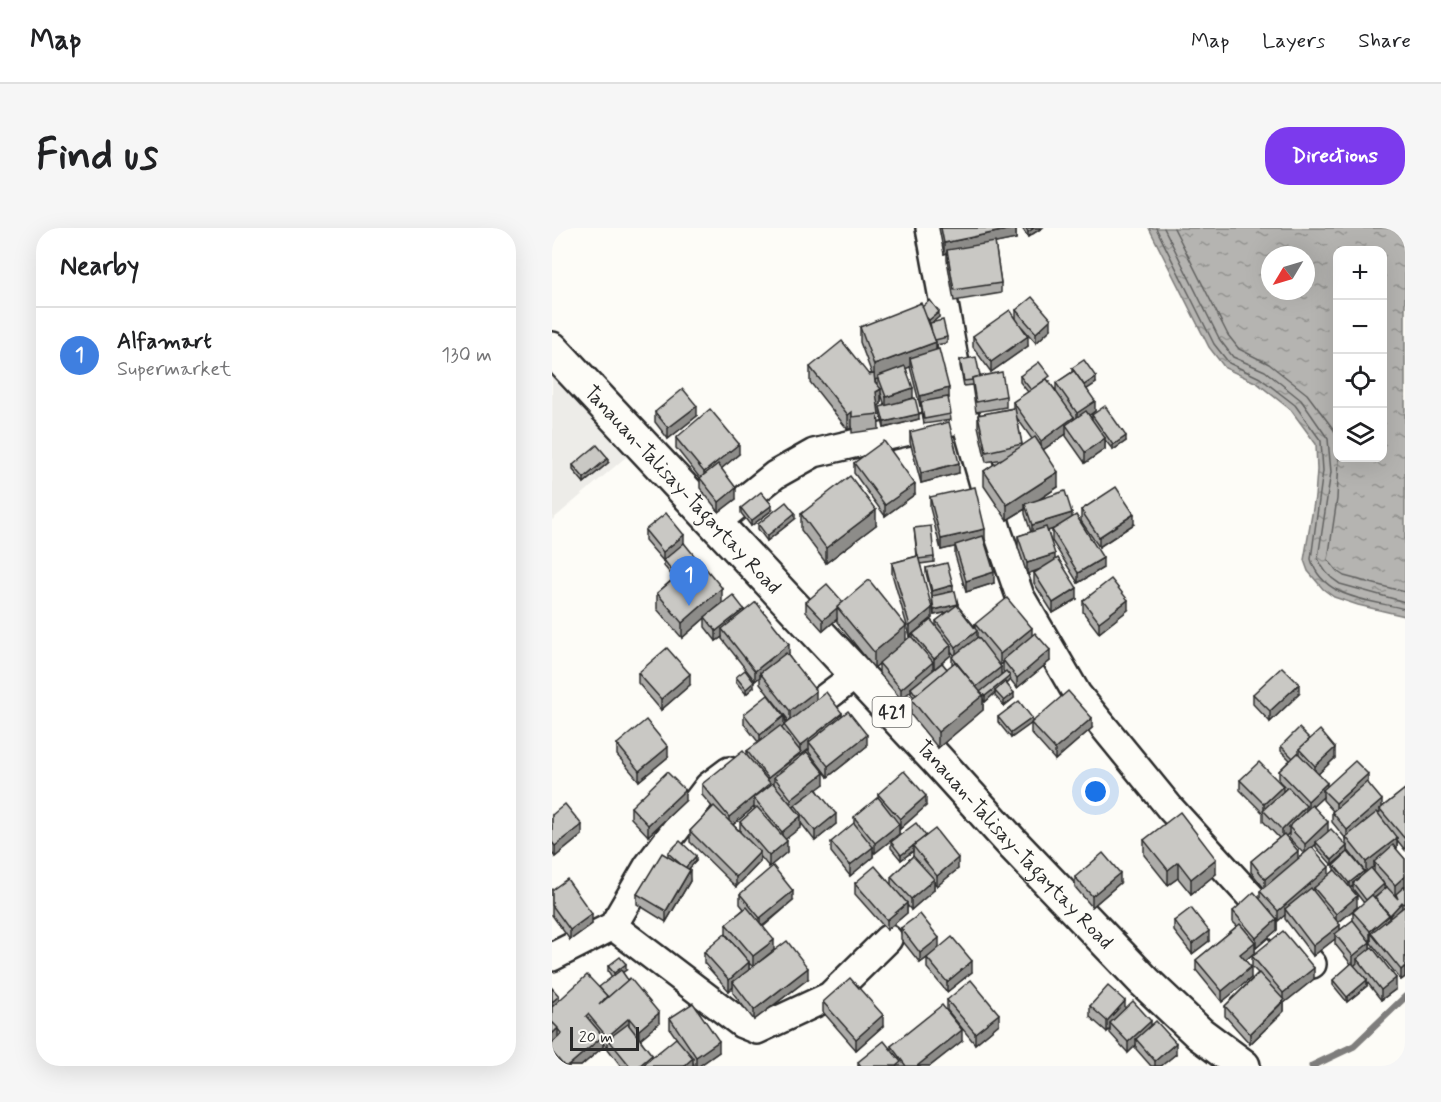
<!DOCTYPE html>
<meta charset="utf-8">
<style>
:root{--surface:#fff;--page:#f6f6f6;--text:#202124;--muted:#757577;--line:#e0e0e0;--accent:#7c3aed}
body{margin:0;font-family:Mynerve,sans-serif;background:var(--page);color:var(--text)}
.controls{position:absolute;right:18px;top:18px;display:grid;overflow:hidden;border-radius:12px;box-shadow:0 6px 24px #0002}
.controls button{width:54px;height:54px;display:grid;place-items:center;padding:0;border:0;border-bottom:2px solid var(--line);background:var(--surface);color:var(--text);font:30px sans-serif}
.compass{position:absolute;left:709px;top:18px;width:54px;height:54px;border-radius:50%;background:var(--surface);box-shadow:0 6px 24px #0002;rotate:232deg}
.scale{position:absolute;left:18px;bottom:15px;width:69px;box-sizing:border-box;padding-left:6px;border:3px solid #2b2b2b;border-top:0;font-size:16px;line-height:21px;white-space:nowrap;color:#2b2b2b;-webkit-text-stroke:4px #fdfcf7;paint-order:stroke}
.you{position:absolute;left:544px;top:564px;width:21px;height:21px;margin:-15px;border:4px solid #fff;border-radius:50%;background:#1a73e8;box-shadow:0 0 0 9px #1a73e833}
.badge{display:grid;place-items:center;width:39px;height:39px;border-radius:50%;background:var(--accent);color:#fff;font-size:20px;font-weight:700}
.pin{position:absolute;translate:-50% -50px;filter:drop-shadow(0 2px 3px #0008)}
.pin::after{content:'';position:absolute;top:32px;width:21px;height:18px;background:inherit;clip-path:polygon(0 0,100% 0,50% 100%)}
.list{margin:0;padding:0;list-style:none}
h2{display:flex;justify-content:space-between;align-items:center;height:78px;margin:0;padding:0 24px;font-size:26px}
h2 small{font-size:20px;font-weight:400;color:var(--muted)}
.list li{display:grid;grid-template-columns:39px 1fr auto;gap:18px;align-items:center;box-sizing:border-box;height:96px;padding:0 24px;border-top:2px solid var(--line)}
.list b{display:block;font-size:22px;white-space:nowrap}
.list p{margin:0;font-size:20px;white-space:nowrap;color:var(--muted)}
.list em{font-size:20px;font-style:normal;color:var(--muted)}
.icon{flex:none;width:33px;height:33px;fill:none;stroke:currentColor;stroke-width:2;stroke-linecap:round;stroke-linejoin:round}
.map{position:relative;flex:none;width:853px;height:838px;overflow:hidden;border-radius:24px}
header{display:flex;align-items:center;gap:36px;box-sizing:border-box;height:84px;padding:0 30px;background:var(--surface);border-bottom:2px solid var(--line)}
header strong{font-size:28px}
nav{display:flex;gap:33px;margin-inline-start:auto;font-size:21px}
.intro{display:flex;align-items:center;justify-content:space-between;box-sizing:border-box;height:144px;padding:0 36px}
h1{margin:0;font-size:42px}
.button{padding:15px 27px;border-radius:24px;background:var(--accent);color:#fff;font-size:21px;font-weight:700}
main{display:flex;gap:36px;padding:0 36px}
aside{flex:1;background:var(--surface);border-radius:24px;box-shadow:0 6px 24px #0002}
.map>svg:first-child{display:block}
</style>
<header>
<strong>Map</strong>
<nav><a>Map</a><a>Layers</a><a>Share</a></nav>
</header>
<div class="intro"><h1>Find us</h1><a class="button">Directions</a></div>
<main>
<aside>
<h2>Nearby<small></small></h2>
<ul class="list">
<li><span class="badge" style="background:#3f7fe0">1</span><div><b>Alfamart</b><p>Supermarket</p></div><em>130 m</em></li>
</ul>
</aside>
<div class="map">
<svg width="853" height="838" viewBox="0 0 853 838">
<defs>
<pattern id="water-ripples" width="26" height="14" patternUnits="userSpaceOnUse" patternTransform="scale(1.5)"><rect width="26" height="14" fill="#b5b4b1"/><path d="M2 4q2-2 4 0t4 0M15 11q2-2 4 0t4 0" fill="none" stroke="#939390"/></pattern>
</defs>
<rect width="100%" height="100%" fill="#fdfcf7"/>
<filter id="ink" filterUnits="userSpaceOnUse"><feTurbulence type="fractalNoise" baseFrequency=".0167" numOctaves="2"/><feDisplacementMap in="SourceGraphic" scale="12" xChannelSelector="R" yChannelSelector="G"/><feConvolveMatrix kernelMatrix="1 2 1 2 8 2 1 2 1" color-interpolation-filters="sRGB"/></filter>
<g filter="url(#ink)">
<path fill="#edece8" d="M0 135 81 223 0 292Z"/>
<path fill="url(#water-ripples)" stroke="#7e7d7b" stroke-width="1.5" fill-rule="evenodd" d="M597 0H853V388L806 377 782 369 771 361 756 343 752 332 763 269 765 242 764 216 739 182 705 155 673 140 657 119ZM786 22H830V230H786ZM718 27H754V63H718Z"/>
<g fill="none" stroke-linecap="round" stroke-linejoin="round">
<g stroke="#626261" stroke-width="1.5">
<path d="M604 0 662 116 677 135 708 150 743 177 769 213 771 243 759 331C770 371 819 372 853 381"/>
<path d="M612 0 668 112 681 129 713 143 749 172 776 211 779 244 766 330C770 341 778 350 788 356L853 374"/>
<path d="M622 0 676 107 687 121 717 136 755 166 782 202 786 211"/>
<path d="M787 230 785 271 776 332 786 344 792 348 853 364"/>
</g>
<path stroke="#7e7d7b" stroke-width="7" d="M760 838 802 818 853 769"/>
<defs>
<g id="street">
<path d="M413 190 446 305 468 368 525 466 618 580 760 736"/>
<path d="M162 296 223 247 262 225 413 190 378 0"/>
<path d="M248 489 305 446"/>
<path d="M61 698 190 796 205 802 278 768 336 711"/>
<path d="M0 729 61 698 96 638 157 558 177 543"/>
</g>
<g id="primary">
<path id="s1" d="M0 121 384 531 461 616 593 754 648 806 691 838"/>
</g>
</defs>
<use href="#street" stroke="#2b2b2b" stroke-width="32"/>
<use href="#primary" stroke="#2b2b2b" stroke-width="38"/>
<use href="#street" stroke="#fdfcf7" stroke-width="27"/>
<use href="#primary" stroke="#fdfcf7" stroke-width="33"/>
</g>
<g fill="#adaca9" stroke="#2b2b2b" stroke-width="1.5" fill-rule="evenodd">
<path d="M387 0H464V11L443 15 449 55V65L402 73 395 32V25L392 26Z"/>
<path d="M470 0H490L476 9Z"/>
<path d="M370 79 387 89 380 94 395 109V115L384 117V122L397 170 396 171 399 192 372 196 369 178H368L358 139 354 140 361 170 352 173 367 191 332 200 328 185V179L333 178 329 165V176L326 178 327 201 300 205V199L296 202 258 154V139L320 146 308 114V99ZM326 151V158L323 152Z"/>
<path d="M464 82 499 101 484 115 470 99 476 118 439 144 421 119V108L464 91Z"/>
<path d="M408 132 454 168V179L424 184 420 157 412 158 408 138Z"/>
<path d="M520 140 544 155 535 161 543 183 537 187 540 191V187L574 213 561 222 553 212V221L533 235 514 208V206L491 222 506 259 488 271 520 290 551 340 526 355 500 313V302L501 301 496 303 503 332 525 371 501 385 482 355V345L488 341 475 346 466 319V308L479 304 473 286V281L455 292 432 258V243L451 231 434 234 426 198V187L461 180V174L476 164 468 154V148L498 153 497 154 504 163V155L520 144ZM465 190 480 211 470 218Z"/>
<path d="M103 184 145 188 116 211 103 194Z"/>
<path d="M358 204 407 245 369 255 358 214Z"/>
<path d="M124 210 187 226 169 241 184 271 167 284 148 260V250L124 220Z"/>
<path d="M56 235 32 255 21 242V237Z"/>
<path d="M302 235 363 266 333 288 302 245Z"/>
<path d="M378 269 442 355 414 364 403 327V318L389 322 378 280Z"/>
<path d="M189 280 220 282 199 298 189 285Z"/>
<path d="M529 282 582 296 547 319 529 293Z"/>
<path d="M249 286 324 297 274 335 249 302Z"/>
<path d="M243 291 215 313 206 301V296Z"/>
<path d="M362 300 382 329V334L368 336 380 390 358 408 340 346V335L365 328Z"/>
<path d="M93 302 132 315 170 375 192 383 237 426 236 427 264 472 290 488 315 518 276 549 257 524V521L249 527V528L272 556 265 561 284 596 263 613 249 595V599L233 611 235 624 217 639 208 628V634L184 659 138 614V603L161 580 150 567V556L195 528V523L207 515 192 496V486L232 497 237 493 208 456V449L203 453 170 411V409L164 413 153 399V390L130 410 105 381V365L122 350 112 338V334L93 312ZM202 579 203 581 188 594V603L181 597Z"/>
<path d="M374 340 401 363 384 368 406 378 423 399V396L480 408 498 433 465 460 458 451V453L455 456 462 470 452 478 443 468V465L433 474 431 471V482L386 520 359 487V471L362 469 359 466V463L349 471 327 445V436L322 440 285 394V391L271 403 254 384V374H291L354 412 361 410V406L384 398V393L396 384 382 387 380 374V368L374 345ZM399 423 402 427 400 429V437L395 441 390 435 399 427ZM451 435V443L452 444 449 447 448 437Z"/>
<path d="M531 373 576 382 547 405 531 384Z"/>
<path d="M86 445 138 457 109 482 86 455Z"/>
<path d="M184 449 202 459 194 466 184 454Z"/>
<path d="M701 466H747L718 494 701 476Z"/>
<path d="M446 489 480 494 540 500 503 532 479 505V495L459 510 446 494Z"/>
<path d="M758 511 783 530 766 546 775 558 816 555 830 579 853 561V622L845 612V620L844 621 853 631V749L849 752 819 715V713L818 714V720L844 761 829 772 815 754V758L795 774 781 757V752L799 736 783 716V711L761 728 733 691V687L725 693V702L704 720 703 719V724L693 733 699 750 670 774 644 742V732L685 698 681 694V683L708 671V663L712 660 699 644V633L727 610 711 593V585L688 562V552L731 564 734 560 727 553V543L738 532 729 523V518ZM771 569V572L781 583 780 584V594L794 611V618L776 603 761 578ZM737 605V610L752 626 746 630 734 608ZM764 616V619L780 637 795 624V621L814 645 812 646 782 637V643L777 647 760 620ZM822 638V644L835 659 823 670 819 641ZM801 658V661L812 675 801 684V692L788 702 786 695 805 679 798 660Z"/>
<path d="M65 516 116 529 87 553 65 527Z"/>
<path d="M326 566 374 578 348 601 347 600V606L323 625 321 623V629L298 648 279 624V614L302 596V589L326 570Z"/>
<path d="M133 573 96 608 79 590V579Z"/>
<path d="M0 587 30 607 3 629 0 625Z"/>
<path d="M374 608 406 641 385 658 382 654V662L359 682 355 677V685L335 702 303 666V655L339 656V649L361 628V623L349 632 339 620V614Z"/>
<path d="M592 612 664 646 639 666 626 650 616 657 592 627Z"/>
<path d="M116 625 144 633 136 641 138 653 114 694 85 676V666L116 629Z"/>
<path d="M523 649 568 655 540 679 523 659Z"/>
<path d="M0 662 40 696 18 712 0 687Z"/>
<path d="M188 666 241 673 211 699 222 722 201 739 197 735V742L256 751 202 792 181 765V759L177 763 152 735V724L190 726 174 706V696L192 681 188 676Z"/>
<path d="M622 693 657 713 640 726 622 703Z"/>
<path d="M349 700 387 720 420 744 395 764 375 740V730L368 735 349 711Z"/>
<path d="M700 728 762 751 732 775V783L698 816 673 788V778L706 745 700 739Z"/>
<path d="M56 738 74 742 70 744 107 795 88 811 100 829 125 811 118 801V790L167 824 147 838H143L141 835V838H69L56 821V818L55 819 51 815V819L29 838H0V760L7 773 47 760 60 749 56 743Z"/>
<path d="M395 772 447 796 423 816 395 782Z"/>
<path d="M271 774 331 798 304 822 271 784Z"/>
<path d="M538 778 573 781 599 797 624 826 609 838H599L584 821V817L576 825 558 805V801L555 804 538 789Z"/>
<path d="M410 813 378 838H306V834L339 821V818Z"/>
</g>
<g fill="#8d8c89" stroke="#2b2b2b" stroke-width="1.5">
<path d="M464 0V11L396 25 395 22V25L392 26V15Z"/>
<path d="M482 0H490L476 9V4Z"/>
<path d="M387 84V89L377 97V92Z"/>
<path d="M499 91V101L484 115V105Z"/>
<path d="M476 108V118L439 144V134Z"/>
<path d="M384 114V129L358 130V139L327 151 326 148V151L322 152V137Z"/>
<path d="M544 149V155L532 163V157Z"/>
<path d="M361 160V170L334 180V169Z"/>
<path d="M397 160V170L370 178 369 174V178H368V168Z"/>
<path d="M329 161V176L324 180V164Z"/>
<path d="M543 173V183L525 196V185Z"/>
<path d="M145 178V188L116 211V200Z"/>
<path d="M300 184V199L296 202V187Z"/>
<path d="M367 186V191L332 200V194Z"/>
<path d="M522 189V200L514 197V206L489 223V213Z"/>
<path d="M574 208V213L561 222V217Z"/>
<path d="M553 210V221L533 235V224Z"/>
<path d="M187 216V226L152 255V244Z"/>
<path d="M56 230V235L32 255V250Z"/>
<path d="M407 235V245L369 255V245Z"/>
<path d="M506 244V259L474 280 473 276V281L455 292V277Z"/>
<path d="M363 256V266L333 288V277Z"/>
<path d="M184 260V271L167 284V274Z"/>
<path d="M220 277V282L199 298V293Z"/>
<path d="M324 282V297L274 335V320Z"/>
<path d="M243 285V291L215 313V308Z"/>
<path d="M520 285V295L480 308V297Z"/>
<path d="M582 286V296L547 319V309Z"/>
<path d="M433 301V312L389 322V311Z"/>
<path d="M132 307V317L112 332 111 334V324Z"/>
<path d="M503 326V336L475 346V335Z"/>
<path d="M551 330V340L526 355V345Z"/>
<path d="M442 344V355L414 364V353Z"/>
<path d="M401 357V363L380 369V363Z"/>
<path d="M170 360V375L130 410V395Z"/>
<path d="M525 360V371L501 385V375Z"/>
<path d="M576 372V382L547 405V394Z"/>
<path d="M406 376V382L382 387V382Z"/>
<path d="M285 380V391L271 403V392Z"/>
<path d="M380 380V390L358 408V398Z"/>
<path d="M192 381V392L170 401V409L164 413V403Z"/>
<path d="M354 398V413L322 440V424Z"/>
<path d="M480 400V410L451 432V435L448 437V426Z"/>
<path d="M425 403V413L404 430V419Z"/>
<path d="M237 416V426L210 448 208 445V449L203 453V443Z"/>
<path d="M399 417V427L382 441V431Z"/>
<path d="M498 422V433L465 460V450Z"/>
<path d="M381 434V444L359 460V463L349 471V461Z"/>
<path d="M449 439V449L429 465 423 459Z"/>
<path d="M138 446V457L109 482V471Z"/>
<path d="M458 448V453L444 464 443 463V465L433 474V468Z"/>
<path d="M202 454V459L194 466V461Z"/>
<path d="M747 456V466L718 494V483Z"/>
<path d="M264 463V473L238 494V483Z"/>
<path d="M462 465V470L452 478V473Z"/>
<path d="M431 467V482L386 520V504Z"/>
<path d="M290 485V495L257 514V521L249 527V535L222 549V556L202 570V579L177 600V589L216 557V550L248 526V518Z"/>
<path d="M232 488V498L208 517V507Z"/>
<path d="M480 490V495L459 510V505Z"/>
<path d="M540 490V500L503 532V521Z"/>
<path d="M315 507V518L276 549V538Z"/>
<path d="M116 519V529L87 553V543Z"/>
<path d="M783 520V530L763 549V538Z"/>
<path d="M272 545V556L239 581V571Z"/>
<path d="M816 546V557L784 586V575Z"/>
<path d="M775 555V565L771 562V569L756 583V573Z"/>
<path d="M731 558V569L712 583V576Z"/>
<path d="M133 562V573L96 608V597Z"/>
<path d="M374 568V578L348 601V591Z"/>
<path d="M830 572V582L828 581V584L795 612V602Z"/>
<path d="M754 578V589L737 599V605L730 612V602Z"/>
<path d="M284 586V596L263 613V603Z"/>
<path d="M249 588V599L230 614V604Z"/>
<path d="M776 594V605L764 614V616L753 627V616Z"/>
<path d="M347 596V606L323 625V615Z"/>
<path d="M30 597V607L3 629V618Z"/>
<path d="M845 610V620L825 636 822 634V638L814 645V634Z"/>
<path d="M235 613V624L217 639V628Z"/>
<path d="M361 618V623L349 632V627Z"/>
<path d="M795 618V624L780 637V632Z"/>
<path d="M321 619V629L298 648V637Z"/>
<path d="M746 623V634L713 661V651Z"/>
<path d="M208 624V634L184 659V649Z"/>
<path d="M144 628V633L133 645V640Z"/>
<path d="M406 630V641L385 658V648Z"/>
<path d="M664 631V646L639 666V651Z"/>
<path d="M626 634V650L616 657V642Z"/>
<path d="M777 639V649L762 660V662L736 685 733 681V687L726 693V683Z"/>
<path d="M138 642V653L114 694V683Z"/>
<path d="M812 643V648L801 655V658L797 660V655Z"/>
<path d="M568 645V655L540 679V668Z"/>
<path d="M853 648V659L843 668V657Z"/>
<path d="M382 651V662L359 682V671Z"/>
<path d="M832 656V662L814 677V672Z"/>
<path d="M241 663V673L208 700V690Z"/>
<path d="M805 668V679L784 696V686Z"/>
<path d="M850 674V680L838 692V687Z"/>
<path d="M355 675V685L335 702V692Z"/>
<path d="M40 686V696L18 712V702Z"/>
<path d="M837 687V697L819 705V713L818 714V703Z"/>
<path d="M725 691V702L704 720V710Z"/>
<path d="M788 697V708L783 706V711L761 728V718Z"/>
<path d="M657 703V713L640 726V716Z"/>
<path d="M387 710V721L368 735V725Z"/>
<path d="M222 712V722L201 739V728Z"/>
<path d="M703 714V724L688 737V726Z"/>
<path d="M818 714V724L805 731V735L801 739V728Z"/>
<path d="M420 733V744L395 764V754Z"/>
<path d="M197 734V744L181 754V759L177 763V752Z"/>
<path d="M74 736V742L62 751V745Z"/>
<path d="M853 738V749L849 752V742Z"/>
<path d="M699 739V750L670 774V763Z"/>
<path d="M256 740V751L202 792V782Z"/>
<path d="M762 740V751L732 775V783L698 816V806L731 774V765Z"/>
<path d="M844 750V761L829 772V762Z"/>
<path d="M815 752V758L795 774V769Z"/>
<path d="M7 768V778L0 785V774Z"/>
<path d="M573 773V783L558 795V801L555 804V793Z"/>
<path d="M107 785V795L87 812V802Z"/>
<path d="M447 786V796L423 816V805Z"/>
<path d="M331 787V798L304 822V811Z"/>
<path d="M77 790V801L56 811V818L55 819V809Z"/>
<path d="M599 793V803L584 811V817L576 825V814Z"/>
<path d="M6 800V815L0 821V806Z"/>
<path d="M410 802V813L378 838H365Z"/>
<path d="M51 808V819L29 838H16Z"/>
<path d="M167 813V824L147 838H144V829Z"/>
<path d="M624 815V826L609 838H603V833Z"/>
<path d="M100 827V838H87Z"/>
<path d="M141 830V838H132Z"/>
</g>
<g fill="#c9c8c4" stroke="#2b2b2b" stroke-width="1.5">
<path d="M389 0H464L392 15Z"/>
<path d="M474 0H482L476 4Z"/>
<path d="M443 14 449 55 402 62 395 22Z"/>
<path d="M480 69 499 91 484 105 464 82Z"/>
<path d="M378 72 387 84 377 92 373 88 370 79Z"/>
<path d="M369 75 384 114 322 137 308 99Z"/>
<path d="M458 82 476 108 439 134 421 108Z"/>
<path d="M391 92 395 109 383 112 380 104 378 95Z"/>
<path d="M290 113 317 147 322 146 323 154 329 161 324 164 327 186 300 189V184L296 187 258 139Z"/>
<path d="M387 121 397 160 368 168 358 130Z"/>
<path d="M424 129 428 148 420 150V152L412 153 408 132Z"/>
<path d="M532 132 544 149 532 157 520 140Z"/>
<path d="M487 134 498 148 479 162 468 148Z"/>
<path d="M353 138 361 160 334 169 326 148Z"/>
<path d="M522 143 543 173 525 185 504 155Z"/>
<path d="M450 144 454 168 424 174 420 150Z"/>
<path d="M495 151 522 189 489 213 461 174Z"/>
<path d="M131 161 145 178 116 200 103 184Z"/>
<path d="M396 169 399 186 372 191 369 174Z"/>
<path d="M363 170 367 186 332 194 328 179Z"/>
<path d="M553 178 574 208 561 217 540 187Z"/>
<path d="M463 180 470 216 434 224 426 187Z"/>
<path d="M158 181 187 216 152 244 124 210Z"/>
<path d="M534 183 553 210 533 224 514 197Z"/>
<path d="M397 194 407 235 369 245 358 204Z"/>
<path d="M483 209 506 244 455 277 432 243Z"/>
<path d="M332 213 363 256 333 277 302 235Z"/>
<path d="M45 217 56 230 32 250 21 237Z"/>
<path d="M166 236 184 260 167 274 148 250Z"/>
<path d="M298 248 324 282 274 320 249 286Z"/>
<path d="M423 259 433 301 389 311 378 269Z"/>
<path d="M564 259 582 286 547 309 529 282Z"/>
<path d="M513 263 520 285 480 297 473 276Z"/>
<path d="M209 264 220 277 199 293 189 280Z"/>
<path d="M234 274 243 285 215 308 206 296Z"/>
<path d="M114 285 132 307 111 324 93 302Z"/>
<path d="M524 287 551 330 526 345 500 302Z"/>
<path d="M379 298 382 329 366 331 362 300Z"/>
<path d="M494 299 503 326 475 335 466 308Z"/>
<path d="M431 308 442 344 414 353 403 317Z"/>
<path d="M132 315 145 331 124 348 112 332Z"/>
<path d="M366 328 380 380 358 398 340 335Z"/>
<path d="M506 330 525 360 501 375 482 345Z"/>
<path d="M146 331 170 360 130 395 105 365Z"/>
<path d="M395 335 401 357 380 363 374 340Z"/>
<path d="M559 351 576 372 547 394 531 373Z"/>
<path d="M317 352 354 398 322 424 285 379Z"/>
<path d="M275 356 291 374 285 379V380L271 392 254 374Z"/>
<path d="M403 363 406 376 382 382 380 368Z"/>
<path d="M181 367 192 381 164 403 153 389Z"/>
<path d="M455 370 480 400 448 426 423 396Z"/>
<path d="M204 374 237 416 203 443 170 401Z"/>
<path d="M405 377 425 403 404 419 384 393Z"/>
<path d="M379 392 399 417 382 431 361 406Z"/>
<path d="M483 405 498 422 465 450 451 432Z"/>
<path d="M359 408 381 434 349 461 327 435Z"/>
<path d="M426 409 449 439 424 459 400 429Z"/>
<path d="M115 420 138 446 109 471 86 445Z"/>
<path d="M234 425 264 463 238 483 208 445Z"/>
<path d="M403 434 431 467 386 504 359 471Z"/>
<path d="M390 435 395 441 364 467 359 460Z"/>
<path d="M730 439 747 456 718 483 701 466Z"/>
<path d="M193 442 202 454 194 461 184 449Z"/>
<path d="M454 443 458 448 433 468 428 464Z"/>
<path d="M453 454 462 465 452 473 443 463Z"/>
<path d="M516 463 540 490 503 521 479 495Z"/>
<path d="M274 464 290 485 248 518 232 497Z"/>
<path d="M216 467 232 488 208 507 192 486Z"/>
<path d="M467 473 480 490 459 505 446 489Z"/>
<path d="M296 483 315 507 276 538 257 514Z"/>
<path d="M94 492 116 519 87 543 65 516Z"/>
<path d="M228 498 249 524 216 550 195 523Z"/>
<path d="M747 500 758 511 747 521V525H746L741 530 729 518Z"/>
<path d="M768 502 783 520 763 538 747 521Z"/>
<path d="M191 523 218 555 177 589 150 556Z"/>
<path d="M255 524 272 545 239 571 222 549Z"/>
<path d="M746 525 775 555 756 573 727 543Z"/>
<path d="M803 533 816 546 784 575 771 562Z"/>
<path d="M707 534 731 558 712 576 688 552Z"/>
<path d="M352 543 374 568 348 591 326 566Z"/>
<path d="M115 544 133 562 96 597 79 579Z"/>
<path d="M815 554 830 572 795 602 780 584Z"/>
<path d="M221 555 249 588 230 604 202 570Z"/>
<path d="M736 559 754 578 730 602 711 582Z"/>
<path d="M264 561 284 586 263 603 243 577Z"/>
<path d="M853 561V611L828 581Z"/>
<path d="M326 569 347 596 323 615 302 589Z"/>
<path d="M13 576 30 597 3 618 0 614V587Z"/>
<path d="M760 577 776 594 753 616 737 599Z"/>
<path d="M162 578 208 624 184 649 138 603Z"/>
<path d="M205 579 235 613 217 628 188 594Z"/>
<path d="M628 584 664 631 639 651 626 634 616 642 592 612Z"/>
<path d="M825 584 845 610 814 634 794 609Z"/>
<path d="M302 595 321 619 298 637 279 614Z"/>
<path d="M364 595 374 608 349 627 339 614Z"/>
<path d="M383 601 406 630 385 648 361 618Z"/>
<path d="M779 601 795 618 780 632 764 614Z"/>
<path d="M732 606 746 623 713 651 699 633Z"/>
<path d="M128 613 144 628 133 640 116 625Z"/>
<path d="M841 617 853 631V648L843 657 822 634Z"/>
<path d="M760 619 777 639 726 683 708 663Z"/>
<path d="M796 624 812 643 797 655 782 637Z"/>
<path d="M110 625 138 642 114 683 85 666Z"/>
<path d="M551 625 568 645 540 668 523 649Z"/>
<path d="M361 628 382 651 359 671 339 649Z"/>
<path d="M221 638 241 663 208 690 188 666Z"/>
<path d="M323 638 355 675 335 692 303 655Z"/>
<path d="M819 640 832 656 814 672 801 655Z"/>
<path d="M783 642 805 668 784 686 762 660Z"/>
<path d="M15 651 40 686 18 702 0 677V662Z"/>
<path d="M853 658V677L850 674 838 687 823 670 835 659 846 671 844 666Z"/>
<path d="M759 660 788 697 761 718 733 681Z"/>
<path d="M702 664 725 691 704 710 681 683Z"/>
<path d="M820 667 837 687 818 703 801 684Z"/>
<path d="M853 678V738L849 742 819 705Z"/>
<path d="M195 679 222 712 201 728 174 696Z"/>
<path d="M639 680 657 703 640 716 622 693Z"/>
<path d="M368 686 387 710 368 725 349 700Z"/>
<path d="M801 692 818 714 801 728 783 706Z"/>
<path d="M688 696 703 714 688 726 699 739 670 763 644 732Z"/>
<path d="M731 703 762 740 731 765 700 728Z"/>
<path d="M173 706 197 734 177 752 152 724Z"/>
<path d="M400 709 420 733 395 754 375 730Z"/>
<path d="M235 713 256 740 202 782 181 754Z"/>
<path d="M820 719 844 750 829 762 805 731Z"/>
<path d="M68 729 74 736 62 745 56 738Z"/>
<path d="M800 735 815 752 795 769 781 752Z"/>
<path d="M69 742 76 752 55 770V768L47 759Z"/>
<path d="M707 745 732 772 698 806 673 778Z"/>
<path d="M35 747 55 768 47 777 78 750 107 785 87 802 77 790 55 809 36 786 34 788 51 808 16 838H12L0 824V815L10 806 0 794V779Z"/>
<path d="M298 750 331 787 304 811 271 774Z"/>
<path d="M419 752 447 786 423 805 395 772Z"/>
<path d="M556 758 573 773 555 793 538 778Z"/>
<path d="M0 760 7 768 0 774Z"/>
<path d="M581 773 599 793 576 814 558 795Z"/>
<path d="M141 775 167 813 144 829 118 790Z"/>
<path d="M390 777 410 802 365 838H354L339 818Z"/>
<path d="M604 793 624 815 603 833 584 811Z"/>
<path d="M0 794 6 800 0 806Z"/>
<path d="M76 796 100 827 87 838H78L56 811Z"/>
<path d="M124 810 141 830 132 838H90Z"/>
<path d="M332 813 349 834 344 838H309L306 834Z"/>
<path d="M0 827 9 838H0Z"/>
</g>
</g>
<g text-anchor="middle" stroke-width="5" stroke-linejoin="round" paint-order="stroke">
<rect fill="#fdfcf7" stroke="#6a6a68" stroke-width="1.5" x="320.5" y="469" width="39" height="30" rx="4.5"/>
<g font-size="18" font-weight="bold" fill="#2b2b2b">
<text x="340" y="490">421</text>
</g>
<g font-size="20" fill="#2b2b2b" stroke="#fdfcf7">
<text dy="7" stroke="none"><textPath href="#s1" startOffset="192">Tanauan-Talisay-Tagaytay Road</textPath></text>
<text dy="7" stroke="none"><textPath href="#s1" startOffset="678">Tanauan-Talisay-Tagaytay Road</textPath></text>
</g>
</g>
</svg>
<div class="controls">
<button>+</button>
<button>−</button>
<button><svg class="icon" aria-label="locate" viewBox="0 0 24 24"><circle cx="12" cy="12" r="6"/><path d="M12 2v4M12 18v4M2 12h4M18 12h4"/></svg></button>
<button><svg class="icon" aria-label="layers" viewBox="0 0 24 24"><path d="M12 4l9 5-9 5-9-5zM3 14l9 5 9-5"/></svg></button>
</div>
<svg class="compass" viewBox="-18 -18 36 36"><path d="M0-13l5 13h-10z" fill="#e53935"/><path d="M0 13l5-13h-10z" fill="#757577"/></svg>
<div class="scale">20 m</div>
<div class="you"></div>
<div class="pin badge" style="left:137px;top:378px;background:#3f7fe0">1</div>
</div>
</main>
